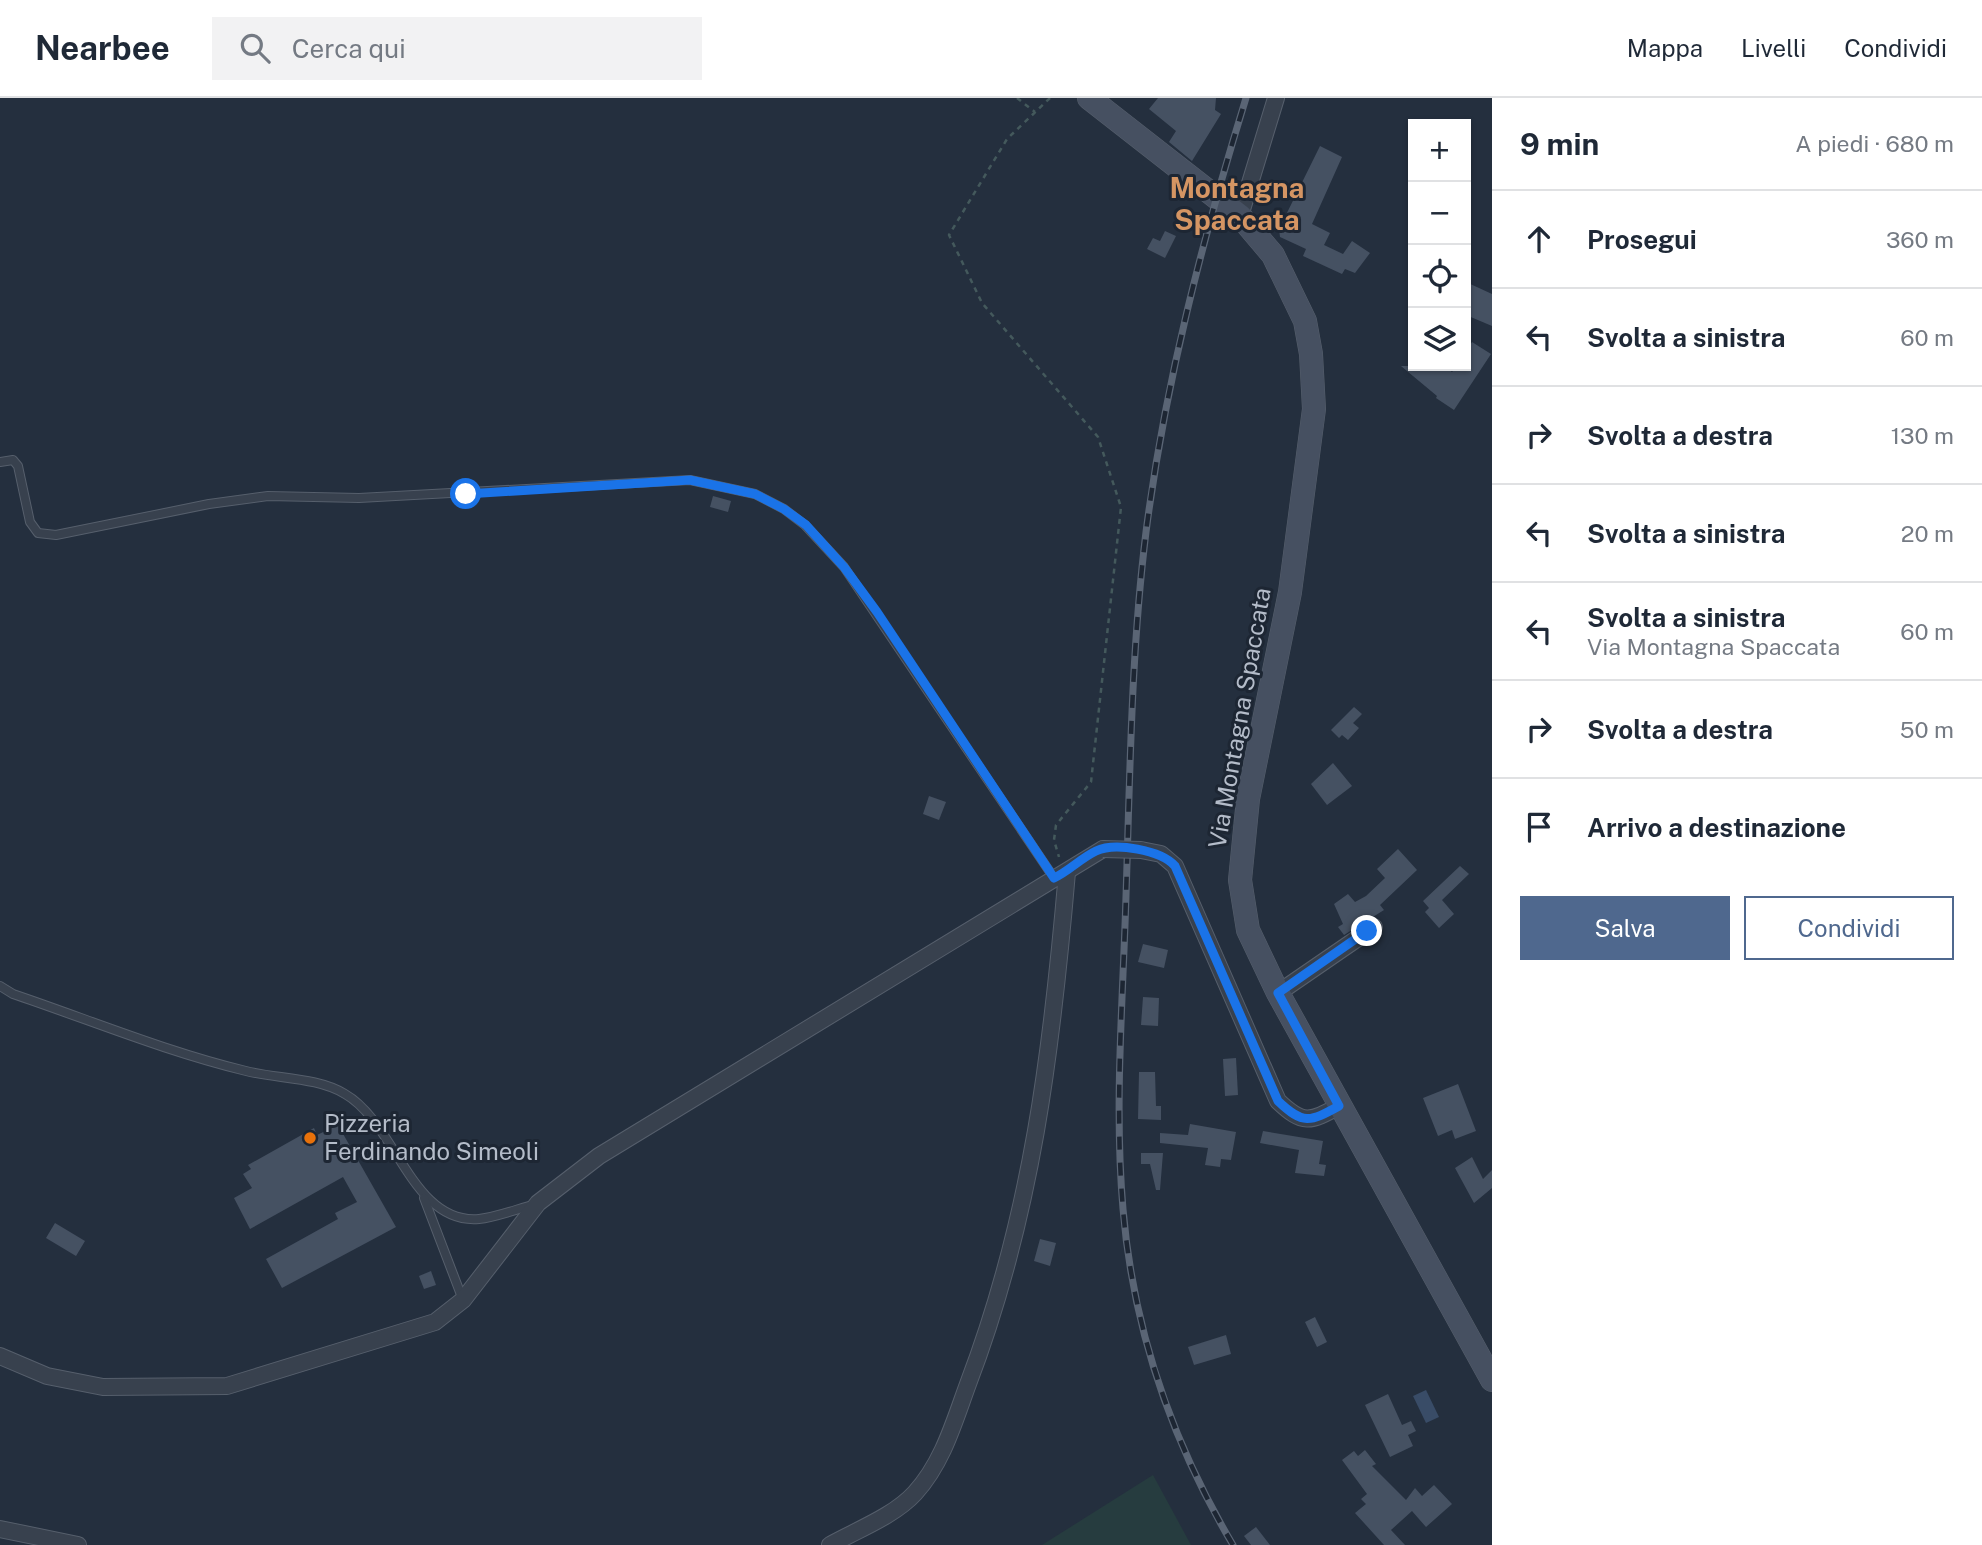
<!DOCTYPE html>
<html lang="it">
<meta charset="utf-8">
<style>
:root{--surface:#fff;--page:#f2f2f3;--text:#1f2937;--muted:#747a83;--line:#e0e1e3;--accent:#4f688e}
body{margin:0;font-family:"Public Sans",sans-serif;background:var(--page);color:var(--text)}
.controls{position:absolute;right:21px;top:21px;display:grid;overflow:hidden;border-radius:0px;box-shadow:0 2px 5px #0004}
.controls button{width:63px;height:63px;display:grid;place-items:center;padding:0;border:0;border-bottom:2px solid var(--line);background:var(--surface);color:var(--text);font:35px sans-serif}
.stop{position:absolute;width:21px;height:21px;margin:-16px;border:5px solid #1a73e8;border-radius:50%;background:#fff}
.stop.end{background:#1a73e8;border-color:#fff;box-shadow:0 2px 7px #0008}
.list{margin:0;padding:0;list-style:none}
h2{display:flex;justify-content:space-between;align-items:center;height:91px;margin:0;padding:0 28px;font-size:30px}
h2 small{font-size:23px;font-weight:400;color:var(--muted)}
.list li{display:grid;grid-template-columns:46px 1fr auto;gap:21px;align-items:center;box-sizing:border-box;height:98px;padding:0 28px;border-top:2px solid var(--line)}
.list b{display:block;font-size:26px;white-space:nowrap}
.list p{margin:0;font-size:23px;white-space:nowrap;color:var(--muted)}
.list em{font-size:23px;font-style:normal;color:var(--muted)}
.actions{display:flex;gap:14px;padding:21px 28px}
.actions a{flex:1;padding:16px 0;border:2px solid var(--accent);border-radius:0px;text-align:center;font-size:24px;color:var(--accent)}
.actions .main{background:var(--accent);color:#fff}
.icon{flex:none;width:38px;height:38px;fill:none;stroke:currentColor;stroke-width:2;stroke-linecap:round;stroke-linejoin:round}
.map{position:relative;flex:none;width:1492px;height:1447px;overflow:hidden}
header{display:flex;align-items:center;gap:42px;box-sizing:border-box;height:98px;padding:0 35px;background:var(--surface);border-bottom:2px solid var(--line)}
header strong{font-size:33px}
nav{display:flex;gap:38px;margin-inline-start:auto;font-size:24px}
.search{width:490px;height:63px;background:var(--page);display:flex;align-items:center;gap:18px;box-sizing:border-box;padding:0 24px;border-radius:0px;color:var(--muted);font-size:26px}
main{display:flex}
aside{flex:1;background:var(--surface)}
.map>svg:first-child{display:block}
</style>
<header>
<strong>Nearbee</strong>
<div class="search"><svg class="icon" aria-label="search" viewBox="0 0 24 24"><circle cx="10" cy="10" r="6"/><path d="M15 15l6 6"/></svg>Cerca qui</div>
<nav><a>Mappa</a><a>Livelli</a><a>Condividi</a></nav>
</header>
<main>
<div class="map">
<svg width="1492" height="1447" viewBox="0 0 1492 1447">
<rect width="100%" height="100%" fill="#242f3e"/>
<path fill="#263c3f" d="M1153 1377 1191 1447H1042Z"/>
<path fill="#394c67" d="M1426 1292 1439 1319 1426 1325 1413 1298Z"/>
<g fill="#455162">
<path d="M1158 0H1216L1215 12 1221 16 1192 63 1169 44 1176 33 1149 11Z"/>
<path d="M1320 48 1342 59 1312 126 1330 135 1324 147 1343 156 1352 143 1370 155 1355 175 1345 171 1342 176 1303 158 1306 151 1280 139 1279 131Z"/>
<path d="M1165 133 1176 138 1165 160 1147 151 1153 140 1160 143Z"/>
<path d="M1466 184 1492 196V228L1466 217Z"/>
<path d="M1472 244 1491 256 1454 312 1436 300 1437 298 1401 268H1445L1452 274 1457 268H1466V254Z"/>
<path d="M713 398 731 403 728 414 710 409Z"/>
<path d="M1354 609 1362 616 1353 625 1359 630 1348 642 1342 637 1339 640 1331 632Z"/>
<path d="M1333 665 1352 688 1327 707 1311 686Z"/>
<path d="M929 698 946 704 939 722 923 716Z"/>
<path d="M1398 751 1417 772 1380 807 1384 812 1344 837 1338 829 1343 826 1334 806 1348 796 1355 804 1366 798 1385 780 1377 771Z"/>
<path d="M1460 768 1469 776 1442 802 1454 816 1439 830 1425 814 1429 810 1423 803Z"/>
<path d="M1143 846 1168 852 1164 870 1138 864Z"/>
<path d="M1143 899 1159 900 1158 928 1141 927Z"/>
<path d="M1236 960 1238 997 1225 998 1223 961Z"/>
<path d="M1139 974H1155L1156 1008H1161V1022L1138 1021Z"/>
<path d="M1458 986 1476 1033 1455 1041 1452 1032 1438 1038 1423 1000Z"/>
<path d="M1190 1026 1236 1034 1231 1062 1221 1061 1220 1069 1205 1067 1208 1050 1160 1045V1035L1188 1037Z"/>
<path d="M338 1027 396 1129 282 1190 266 1161 338 1121 335 1115 357 1104 343 1079 250 1131 234 1100 252 1090 243 1076 251 1071 248 1067 314 1030 317 1037Z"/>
<path d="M1263 1033 1323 1043 1319 1066 1326 1067 1324 1078 1295 1075 1299 1052 1260 1045Z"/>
<path d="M1141 1055H1163L1160 1092H1156L1150 1066H1141Z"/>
<path d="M1472 1059 1483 1081 1492 1072V1090L1474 1105 1455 1070Z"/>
<path d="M55 1125 85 1143 76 1158 46 1140Z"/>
<path d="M1040 1141 1056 1145 1050 1168 1034 1163Z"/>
<path d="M431 1173 436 1187 424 1191 419 1178Z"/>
<path d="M1315 1219 1327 1244 1317 1249 1305 1224Z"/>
<path d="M1226 1237 1231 1256 1194 1267 1188 1249Z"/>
<path d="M1388 1296 1402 1327 1411 1323 1416 1333 1408 1337 1413 1348 1390 1359 1365 1307Z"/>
<path d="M1365 1352 1376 1366 1372 1368 1406 1402 1415 1390 1422 1398 1434 1387 1452 1406 1426 1429 1412 1413 1391 1432 1405 1447H1384L1355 1415 1366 1406 1361 1401 1367 1396 1342 1362 1354 1353 1358 1358Z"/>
<path d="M1256 1429 1270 1447H1251L1244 1438Z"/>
</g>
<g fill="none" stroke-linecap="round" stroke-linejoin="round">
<defs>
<g id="lane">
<path d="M0 364 13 362 18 368 30 424 38 435 56 437 209 406 268 398 359 400 690 382 755 396 784 411 805 427 844 469 1054 780"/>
<path d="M0 888 13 896C90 922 167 954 246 973 277 981 317 979 345 996 396 1025 412 1127 479 1121 497 1119 517 1111 536 1106"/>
<path d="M424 1100 463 1202"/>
</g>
<g id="street">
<path d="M1240 118 1276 0"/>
<path d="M1141 752 1161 756 1175 768 1278 1003C1303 1027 1310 1024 1339 1008"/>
<path d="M1278 895 1374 829"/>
<path d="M0 1258 47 1278 103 1289 227 1288 435 1224 463 1202 538 1105 599 1058 1103 751"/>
<path d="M0 1431 78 1447"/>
<path d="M830 1447C857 1432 894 1418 915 1395 943 1364 954 1324 968 1286 1032 1118 1052 951 1067 774"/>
</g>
<path id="secondary" d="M1089 0 1240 118 1273 157 1305 223 1311 256 1314 311 1290 494 1248 701 1240 782 1248 832 1278 895 1492 1282"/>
</defs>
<use href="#lane" stroke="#565f6c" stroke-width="10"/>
<use href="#street" stroke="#565f6c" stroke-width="18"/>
<use href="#secondary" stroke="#565f6c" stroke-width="24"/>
<g stroke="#44595c" stroke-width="2.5" stroke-dasharray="5 5" stroke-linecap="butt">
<path d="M1017 0 1035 14"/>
<path d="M1050 0 1007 41 949 137 982 205 1098 339 1121 409 1091 684 1056 727 1054 742 1059 759"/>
</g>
<use href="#lane" stroke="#38414e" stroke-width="8"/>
<use href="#street" stroke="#38414e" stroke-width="16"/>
<use href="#secondary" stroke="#465061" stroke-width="23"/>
<defs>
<path id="rail" d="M1233 1447C1172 1344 1133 1230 1123 1111 1114 1007 1123 902 1126 798 1130 677 1131 555 1146 434 1165 286 1202 143 1246 0"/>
</defs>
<use href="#rail" stroke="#5a6575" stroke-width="7"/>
<use href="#rail" stroke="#1d2633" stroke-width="4.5" stroke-dasharray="13" stroke-linecap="butt"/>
<defs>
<path id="street-bridge" d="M1103 751 1141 752"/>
</defs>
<use href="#street-bridge" stroke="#565f6c" stroke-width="18" stroke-linecap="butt"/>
<use href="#street-bridge" stroke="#38414e" stroke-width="16"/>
</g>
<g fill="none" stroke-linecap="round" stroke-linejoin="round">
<path stroke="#1a73e8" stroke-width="9" d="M466 396 690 382 755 396 784 411 806 427 844 469 877 514 1054 780C1069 773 1081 760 1096 753 1115 744 1161 752 1175 768L1278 1003C1303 1027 1310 1024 1339 1008L1278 895 1367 833"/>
</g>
<circle fill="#e8710a" stroke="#1d2633" stroke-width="2.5" cx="310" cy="1040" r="7"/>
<g text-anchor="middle" stroke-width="6" stroke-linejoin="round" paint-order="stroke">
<g font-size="24" fill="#b4bcc9" stroke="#1d2633">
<text transform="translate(1240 620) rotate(-80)" y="8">Via Montagna Spaccata</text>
</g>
<g font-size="24" fill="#b4bcc9" stroke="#1d2633" text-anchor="start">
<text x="324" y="1034">Pizzeria<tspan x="324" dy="28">Ferdinando Simeoli</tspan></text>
</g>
<g font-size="28" font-weight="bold" fill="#d59563" stroke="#1d2633">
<text x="1237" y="100">Montagna<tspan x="1237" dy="32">Spaccata</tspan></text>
</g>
</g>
</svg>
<div class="controls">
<button>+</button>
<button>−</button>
<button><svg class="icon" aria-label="locate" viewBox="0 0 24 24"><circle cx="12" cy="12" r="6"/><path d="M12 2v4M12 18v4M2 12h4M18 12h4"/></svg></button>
<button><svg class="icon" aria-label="layers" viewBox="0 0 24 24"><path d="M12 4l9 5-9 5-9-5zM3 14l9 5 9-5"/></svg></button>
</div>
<div class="stop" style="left:466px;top:396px"></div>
<div class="stop end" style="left:1367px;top:833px"></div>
</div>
<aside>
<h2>9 min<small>A piedi · 680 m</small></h2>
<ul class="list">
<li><svg class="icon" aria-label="ahead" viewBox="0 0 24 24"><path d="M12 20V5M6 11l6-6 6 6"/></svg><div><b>Prosegui</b></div><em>360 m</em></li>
<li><svg class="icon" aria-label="left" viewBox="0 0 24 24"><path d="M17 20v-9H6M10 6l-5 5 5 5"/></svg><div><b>Svolta a sinistra</b></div><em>60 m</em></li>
<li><svg class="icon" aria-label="right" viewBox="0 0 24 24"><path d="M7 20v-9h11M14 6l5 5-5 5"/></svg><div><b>Svolta a destra</b></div><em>130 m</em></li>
<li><svg class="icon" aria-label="left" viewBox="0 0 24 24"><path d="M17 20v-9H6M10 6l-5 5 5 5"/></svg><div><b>Svolta a sinistra</b></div><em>20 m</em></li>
<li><svg class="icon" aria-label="left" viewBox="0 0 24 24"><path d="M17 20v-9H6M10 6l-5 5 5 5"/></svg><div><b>Svolta a sinistra</b><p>Via Montagna Spaccata</p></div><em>60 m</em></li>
<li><svg class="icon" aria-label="right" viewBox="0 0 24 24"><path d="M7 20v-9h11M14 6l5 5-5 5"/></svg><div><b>Svolta a destra</b></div><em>50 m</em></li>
<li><svg class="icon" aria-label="arrive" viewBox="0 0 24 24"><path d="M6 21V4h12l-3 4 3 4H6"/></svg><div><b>Arrivo a destinazione</b></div></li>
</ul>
<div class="actions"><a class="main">Salva</a><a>Condividi</a></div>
</aside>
</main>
